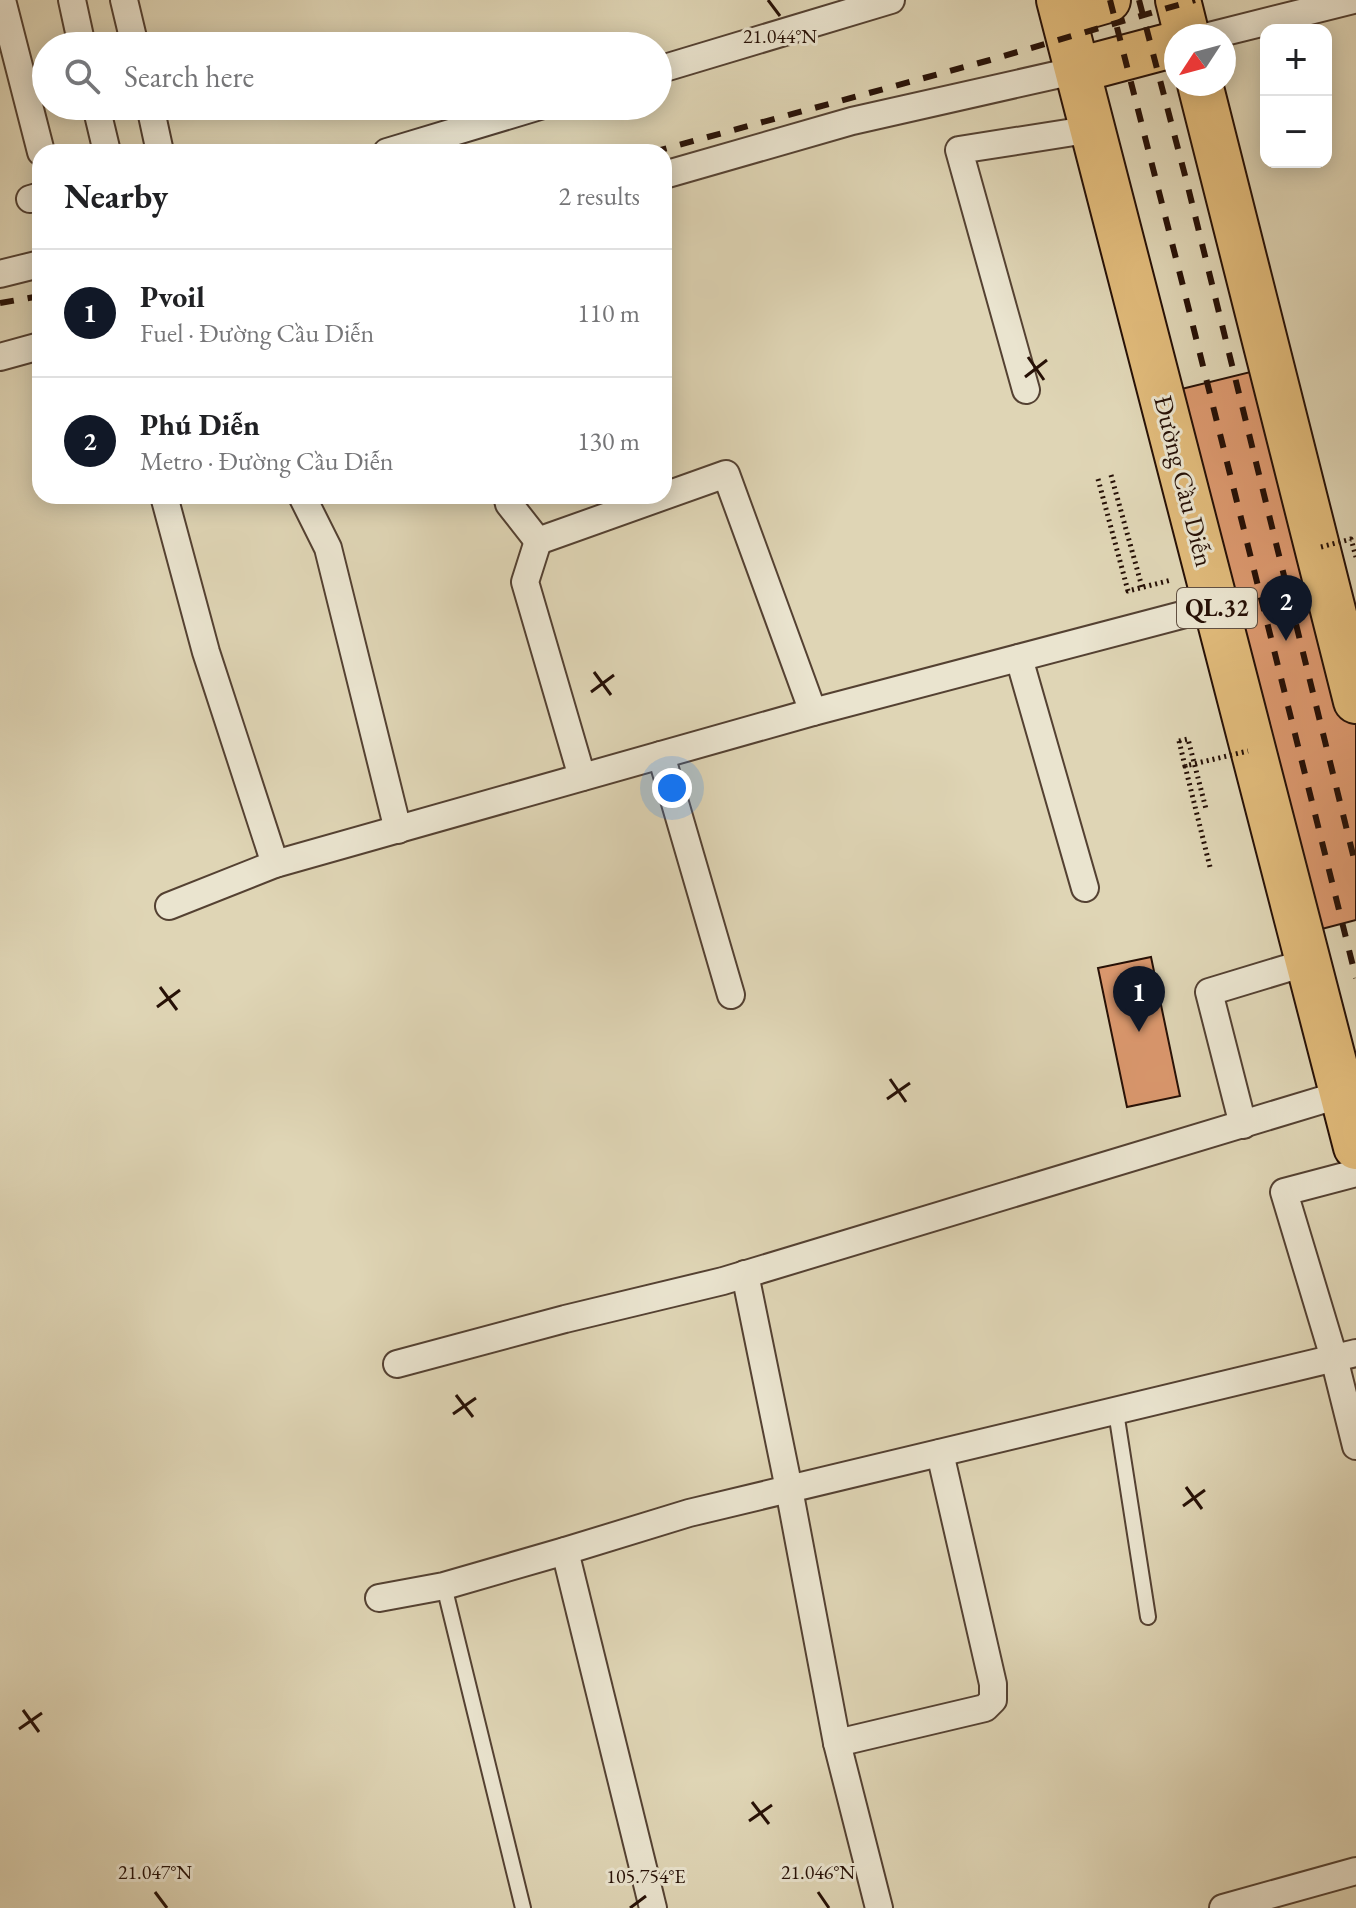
<!DOCTYPE html>
<meta charset="utf-8">
<style>
:root{--surface:#fff;--page:#f2f2f2;--text:#202124;--muted:#757577;--line:#e0e0e0;--accent:#111827}
body{margin:0;font-family:"EB Garamond",serif;background:var(--page);color:var(--text)}
.controls{position:absolute;right:24px;top:24px;display:grid;overflow:hidden;border-radius:16px;box-shadow:0 4px 20px #0003}
.controls button{width:72px;height:72px;display:grid;place-items:center;padding:0;border:0;border-bottom:2px solid var(--line);background:var(--surface);color:var(--text);font:40px sans-serif}
.compass{position:absolute;left:1164px;top:24px;width:72px;height:72px;border-radius:50%;background:var(--surface);box-shadow:0 4px 20px #0003;rotate:234deg}
.you{position:absolute;left:672px;top:788px;width:28px;height:28px;margin:-20px;border:6px solid #fff;border-radius:50%;background:#1a73e8;box-shadow:0 0 0 12px #1a73e833}
.badge{display:grid;place-items:center;width:52px;height:52px;border-radius:50%;background:var(--accent);color:#fff;font-size:26px;font-weight:700}
.pin{position:absolute;translate:-50% -66px;filter:drop-shadow(0 2px 4px #0008)}
.pin::after{content:'';position:absolute;top:42px;width:28px;height:24px;background:inherit;clip-path:polygon(0 0,100% 0,50% 100%)}
.list{margin:0;padding:0;list-style:none}
h2{display:flex;justify-content:space-between;align-items:center;height:104px;margin:0;padding:0 32px;font-size:34px}
h2 small{font-size:26px;font-weight:400;color:var(--muted)}
.list li{display:grid;grid-template-columns:52px 1fr auto;gap:24px;align-items:center;box-sizing:border-box;height:128px;padding:0 32px;border-top:2px solid var(--line)}
.list b{display:block;font-size:30px;white-space:nowrap}
.list p{margin:0;font-size:26px;white-space:nowrap;color:var(--muted)}
.list em{font-size:26px;font-style:normal;color:var(--muted)}
.icon{flex:none;width:44px;height:44px;fill:none;stroke:currentColor;stroke-width:2;stroke-linecap:round;stroke-linejoin:round}
.map{position:relative;flex:none;width:1356px;height:1908px;overflow:hidden}
.search{position:absolute;background:var(--surface);box-shadow:0 4px 20px #0003;left:32px;top:32px;width:640px;height:88px;display:flex;align-items:center;gap:20px;box-sizing:border-box;padding:0 28px;border-radius:44px;color:var(--muted);font-size:30px}
.panel{position:absolute;background:var(--surface);box-shadow:0 4px 20px #0003;left:32px;top:144px;width:640px;height:360px;border-radius:24px}
.map>svg:first-child{display:block}
</style>
<div class="map">
<svg width="1356" height="1908" viewBox="0 0 1356 1908">
<rect width="100%" height="100%" fill="#dfd5b5"/>
<filter id="stains"><feTurbulence type="fractalNoise" baseFrequency=".0025" numOctaves="4"/><feColorMatrix values="0 0 0 0 .2 0 0 0 0 .09 0 0 0 0 .02 0 0 0 .5 -.17"/></filter>
<radialGradient id="worn" r=".72"><stop offset=".6" stop-color="#630" stop-opacity="0"/><stop offset="1" stop-color="#630" stop-opacity=".3"/></radialGradient>
<g fill="#db986e" stroke="#261006" stroke-width="2">
<path d="M1275 366 1356 687V920L1295 936 1157 395Z"/>
<path d="M1151 957 1180 1096 1127 1107 1098 968Z"/>
</g>
<g fill="none" stroke-linecap="round" stroke-linejoin="round">
<defs>
<g id="service">
<path d="M1116 1412 1148 1617"/>
<path d="M444 1586 523 1908"/>
</g>
<g id="minor">
<path d="M2 0 41 152"/>
<path d="M72 0 82 46"/>
<path d="M124 0 135 46"/>
<path d="M1209 36 1353 0"/>
<path d="M658 70 891 0"/>
<path d="M96 106 107 152"/>
<path d="M150 106 160 152"/>
<path d="M387 152 540 106"/>
<path d="M664 175 852 121 1078 70"/>
<path d="M30 199 40 196"/>
<path d="M0 274 40 264"/>
<path d="M0 357 40 346"/>
<path d="M1026 390 959 150 1093 129"/>
<path d="M164 496 206 652 275 864"/>
<path d="M302 496 328 548 398 830"/>
<path d="M507 496 509 504 538 541"/>
<path d="M538 541 726 474 813 712"/>
<path d="M538 541 525 582 582 777"/>
<path d="M1019 658 1085 888"/>
<path d="M661 755 731 995"/>
<path d="M169 906 275 864 813 712 1216 606"/>
<path d="M1243 1125 1209 992 1308 962"/>
<path d="M1356 1173 1284 1192 1334 1358 1356 1446"/>
<path d="M745 1274 789 1489 837 1743 879 1908"/>
<path d="M397 1364 565 1319 723 1281 1342 1094"/>
<path d="M565 1551 653 1908"/>
<path d="M379 1598 444 1586 565 1551 689 1513 1356 1353"/>
<path d="M837 1743 985 1708 993 1700V1684L940 1453"/>
<path d="M1223 1908 1356 1871"/>
</g>
<g id="trunk">
<path d="M1059 0 1356 1147"/>
<path d="M1178 0 1187 36"/>
<path d="M1063 13 1108 0"/>
<path d="M1078 70 1176 44"/>
<path d="M1200 84 1356 701"/>
</g>
</defs>
<use href="#service" stroke="#544132" stroke-width="18"/>
<use href="#minor" stroke="#544132" stroke-width="30"/>
<use href="#trunk" stroke="#261006" stroke-width="48"/>
<g stroke="#261006" stroke-width="5" stroke-dasharray="2 4" stroke-linecap="butt">
<path d="M1111 475 1142 587"/>
<path d="M1098 479 1128 591 1171 580"/>
<path d="M1179 741 1188 739 1206 809"/>
<path d="M1185 766 1210 867"/>
</g>
<use href="#service" stroke="#eae4cf" stroke-width="14"/>
<use href="#minor" stroke="#eae4cf" stroke-width="26"/>
<use href="#trunk" stroke="#e0ba7a" stroke-width="44"/>
<g stroke="#261006" stroke-width="6" stroke-dasharray="14 14" stroke-linecap="butt">
<path d="M1110 0 1183 286 1356 978"/>
<path d="M1139 0 1187 183 1356 867"/>
<path d="M653 152 990 60 1195 0"/>
<path d="M0 303 40 296"/>
</g>
<g stroke="#261006" stroke-width="5" stroke-dasharray="2 4" stroke-linecap="butt">
<path d="M1321 547 1351 539 1356 557"/>
<path d="M1179 741 1185 766 1248 751"/>
</g>
</g>
<path fill="none" stroke="#261006" stroke-width="3" d="M768 0 780 16M1028 357 1044 380M1025 377 1047 360M594 672 611 695M591 692 614 675M160 987 177 1010M157 1007 180 990M890 1079 906 1102M887 1099 910 1083M456 1395 473 1417M453 1414 476 1398M1186 1487 1202 1509M1183 1506 1205 1490M23 1710 39 1732M19 1729 42 1713M752 1802 769 1824M749 1821 772 1805M155 1892 167 1908M818 1892 829 1908M630 1908 646 1896"/>
<g text-anchor="middle" stroke-width="6" stroke-linejoin="round" paint-order="stroke">
<rect fill="#eae4cf" stroke="#615042" stroke-width="2" x="1177" y="588" width="80" height="40" rx="6"/>
<g font-size="24" font-weight="bold" fill="#261006">
<text x="1217" y="616">QL.32</text>
</g>
<g font-size="26" fill="#261006" stroke="#eae4cf">
<text transform="translate(1184 481) rotate(76)" y="9">Đường Cầu Diễn</text>
</g>
</g>
<g font-size="20" text-anchor="middle" fill="#261006" stroke="#eae4cf" stroke-width="6" stroke-linejoin="round" paint-order="stroke">
<text x="780" y="43">21.044°N</text>
<text x="155" y="1879">21.047°N</text>
<text x="818" y="1879">21.046°N</text>
<text x="646" y="1883">105.754°E</text>
</g>
<rect width="100%" height="100%" filter="url(#stains)"/>
<rect width="100%" height="100%" fill="url(#worn)"/>
</svg>
<div class="controls">
<button>+</button>
<button>−</button>
</div>
<svg class="compass" viewBox="-18 -18 36 36"><path d="M0-13l5 13h-10z" fill="#e53935"/><path d="M0 13l5-13h-10z" fill="#757577"/></svg>
<div class="you"></div>
<div class="pin badge" style="left:1139px;top:1032px">1</div>
<div class="pin badge" style="left:1286px;top:641px">2</div>
<div class="search"><svg class="icon" aria-label="search" viewBox="0 0 24 24"><circle cx="10" cy="10" r="6"/><path d="M15 15l6 6"/></svg>Search here</div>
<section class="panel">
<h2>Nearby<small>2 results</small></h2>
<ul class="list">
<li><span class="badge">1</span><div><b>Pvoil</b><p>Fuel · Đường Cầu Diễn</p></div><em>110 m</em></li>
<li><span class="badge">2</span><div><b>Phú Diễn</b><p>Metro · Đường Cầu Diễn</p></div><em>130 m</em></li>
</ul>
</section>
</div>
